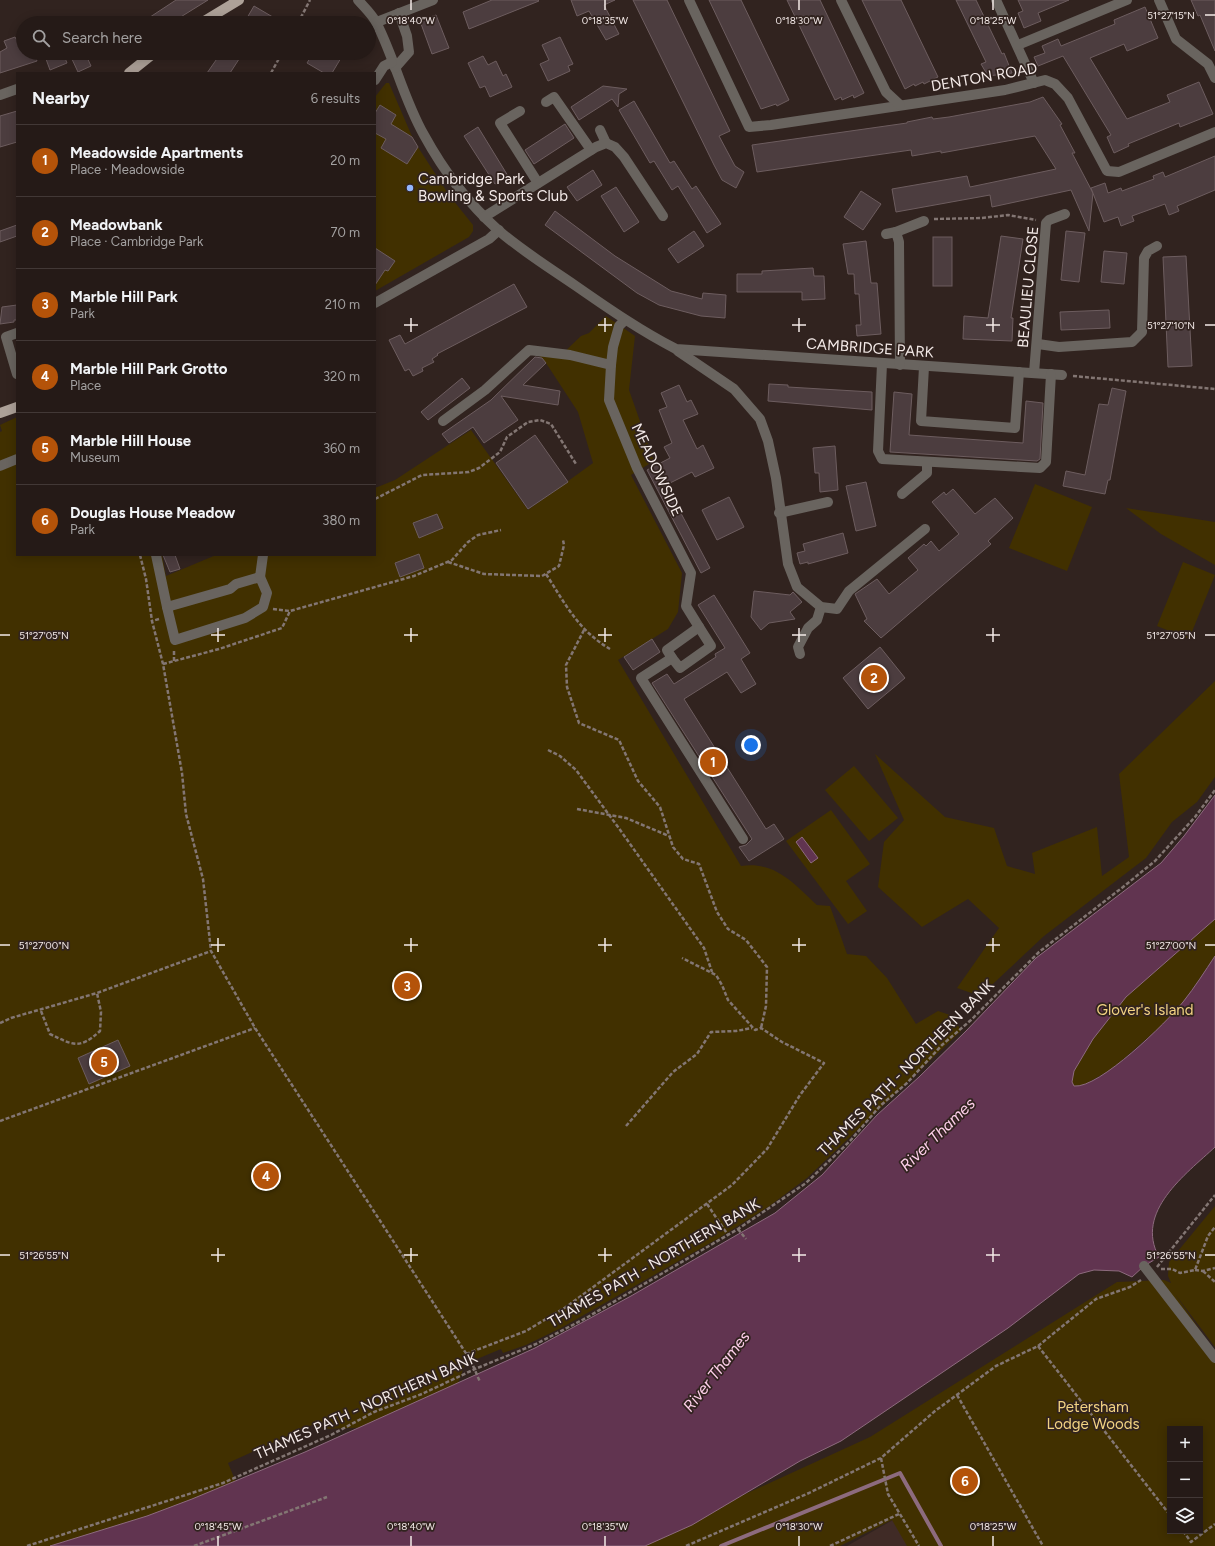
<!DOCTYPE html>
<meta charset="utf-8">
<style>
:root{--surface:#251a17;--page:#2d2320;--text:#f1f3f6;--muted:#a3a1a1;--line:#423836;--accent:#b45309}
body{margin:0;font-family:Figtree,sans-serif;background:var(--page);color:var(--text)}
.controls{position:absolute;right:12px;bottom:12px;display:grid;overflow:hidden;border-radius:0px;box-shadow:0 2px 10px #0003}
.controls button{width:36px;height:36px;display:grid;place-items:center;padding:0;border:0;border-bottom:1px solid var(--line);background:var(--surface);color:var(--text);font:20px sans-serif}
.you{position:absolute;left:751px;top:745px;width:14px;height:14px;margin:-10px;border:3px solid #fff;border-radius:50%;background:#1a73e8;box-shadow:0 0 0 6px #1a73e833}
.badge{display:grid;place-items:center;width:26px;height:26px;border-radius:50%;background:var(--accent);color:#fff;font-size:13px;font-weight:700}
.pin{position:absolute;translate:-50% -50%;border:2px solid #fff;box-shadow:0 1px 4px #0006}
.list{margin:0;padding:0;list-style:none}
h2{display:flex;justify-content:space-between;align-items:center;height:52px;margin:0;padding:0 16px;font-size:17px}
h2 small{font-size:13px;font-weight:400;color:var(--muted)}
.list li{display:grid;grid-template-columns:26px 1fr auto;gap:12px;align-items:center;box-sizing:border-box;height:72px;padding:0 16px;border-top:1px solid var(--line)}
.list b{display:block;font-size:15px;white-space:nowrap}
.list p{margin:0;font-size:13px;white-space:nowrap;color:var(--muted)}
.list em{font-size:13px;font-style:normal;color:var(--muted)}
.icon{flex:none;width:22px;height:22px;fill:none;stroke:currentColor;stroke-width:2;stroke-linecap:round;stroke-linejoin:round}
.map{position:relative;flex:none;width:1215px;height:1546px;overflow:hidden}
.search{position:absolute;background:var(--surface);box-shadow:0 2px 10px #0003;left:16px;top:16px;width:360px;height:44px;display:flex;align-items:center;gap:10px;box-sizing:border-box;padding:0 14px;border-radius:22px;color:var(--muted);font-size:15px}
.panel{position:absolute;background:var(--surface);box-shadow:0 2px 10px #0003;left:16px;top:72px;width:360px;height:484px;border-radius:0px}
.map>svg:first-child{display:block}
</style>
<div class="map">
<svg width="1215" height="1546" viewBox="0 0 1215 1546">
<rect width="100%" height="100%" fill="#31231f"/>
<path fill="#402b26" d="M893 1520 914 1546H847Z"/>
<g fill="#413000" fill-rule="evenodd">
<path d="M386 83H389L414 141 449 195 473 225V231L469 237 375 291V97Z"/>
<path d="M606 316 635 336 629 390 654 461 631 475 682 573 678 612 668 629 618 660 741 866C776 861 794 884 817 905L830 906 847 954 866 956 887 978 916 1024 938 1011 953 1016 961 1031 807 1178 768 1207 719 1238 561 1328 526 1345 503 1353 501 1349 465 1364 453 1397 403 1426 324 1429 312 1425 228 1463 238 1487 74 1546H0V432L2 431 0 425 17 417V555H162L166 576 216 555H375V488L395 480 471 430 528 510 593 463 578 412 546 363 538 354 559 357 581 336 589 333Z"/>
<path d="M1035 484 1092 507 1067 571 1009 548Z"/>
<path d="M1126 508 1215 522V565L1161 534Z"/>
<path d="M1183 562 1215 575 1189 639 1157 626Z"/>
<path d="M1215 681V777L1197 802 1172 822 1146 858 1044 936 980 996 957 988 999 928 968 899 922 927 878 887 884 842 904 820 875 754 945 817 994 828 1007 866 1035 874 1032 853 1097 827 1102 876 1129 857 1119 774Z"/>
<path d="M854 766 898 818 869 841 825 790Z"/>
<path d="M831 810 870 864 846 881 867 911 848 924 786 841Z"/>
<path d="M1215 919V956L1184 1001 1161 1026 1112 1069 1080 1087 1074 1086 1072 1082 1074 1071 1093 1039 1126 997Z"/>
<path d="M1215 1206V1347L1175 1294 1215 1352V1546H907L892 1520 840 1546H632L870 1437 1117 1282 1164 1280 1171 1283 1168 1276 1169 1262ZM1170 1429H1200V1531H1170Z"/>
</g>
<g fill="#613450" stroke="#8d6b7e">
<path d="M1215 795V919L1126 997 1093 1039 1074 1071 1072 1082 1074 1086C1099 1089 1167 1022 1183 1002 1195 987 1205 971 1215 956V1147C1186 1174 1134 1212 1159 1257L1144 1266 1132 1277 1119 1271 1094 1270 1079 1274 1008 1328 841 1441 800 1461 692 1525 645 1546H50L147 1516 192 1499 305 1452 535 1348 631 1296 775 1213 822 1175 877 1115 919 1077 966 1031 1036 958 1161 863 1184 836Z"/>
<path d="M802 837 818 858 811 863 796 842Z"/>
</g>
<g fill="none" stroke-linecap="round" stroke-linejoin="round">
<path stroke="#8d6b7e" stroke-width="4" d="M721 1546 900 1473 941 1546"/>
</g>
<g fill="#4c3d3f" stroke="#6d5d5f">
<path d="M176 0H208L171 23H141Z"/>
<path d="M492 0H538L539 1 469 29 463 12Z"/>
<path d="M571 0H615L604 5 619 34 606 40 589 11 577 16Z"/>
<path d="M633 0H667L730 131 719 136 735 166 744 172 736 188 722 180 714 165Z"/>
<path d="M709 0H741L789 100 777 106 776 104 761 109Z"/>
<path d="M787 0H820L864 93 854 98 853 95 842 100 841 97 835 100Z"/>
<path d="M862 0H901L938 77 924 84 923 82 915 86 914 84 905 89Z"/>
<path d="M956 0H976L1002 54 1004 53 1012 73 988 76 981 64 986 62Z"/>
<path d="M1018 0H1069L1038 13 1041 21 1024 28 1018 13 1023 11Z"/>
<path d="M1191 0H1215V51L1200 15 1198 16Z"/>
<path d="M254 6 283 23H244Z"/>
<path d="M1145 7 1158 38 1127 51 1124 44 1090 58 1127 119 1170 102 1167 95 1199 82 1213 114 1180 127 1179 123 1128 144 1129 146 1114 153 1107 137 1111 135 1063 56 1038 66 1034 57 1045 53 1042 46 1058 39 1061 46 1115 24 1114 20Z"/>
<path d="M436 15 449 48 432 54 420 21Z"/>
<path d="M15 37 16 39 23 37V53H34L37 61 0 73V52L7 48 4 41Z"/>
<path d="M560 37 573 64 568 66 570 71 548 81 540 64 549 60 542 45Z"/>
<path d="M60 53H63L67 63 50 70 46 59Z"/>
<path d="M80 53H85L91 66 78 72 71 57Z"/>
<path d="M221 53H243L230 73H207Z"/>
<path d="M313 53H344L332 73H324L307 63Z"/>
<path d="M483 56 488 65 496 61 503 76 506 74 512 87 490 97 485 86 480 88 468 63Z"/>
<path d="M603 86 627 89 619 94 618 107 612 99 579 120 571 107Z"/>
<path d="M1043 97 1062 124 1060 125 1075 153H1072L1093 193 1089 231 1071 190 992 207 990 195 896 212 892 189 967 176 970 187 1056 169 1035 136 941 153V151L912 156 911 150 757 172 752 145 907 123V122L932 117 933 119 949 117 1030 102Z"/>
<path d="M634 101 670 163 674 161 692 189 696 186 721 224 707 233 678 186 672 190 654 161 650 163 619 110Z"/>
<path d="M380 105 396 115 391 124 412 137 418 147 407 164 381 148 386 139 375 133V113Z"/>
<path d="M17 111V142L0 147V116Z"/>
<path d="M565 124 574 138 534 164 525 150Z"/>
<path d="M478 127 508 176 495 184 464 136Z"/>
<path d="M1215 156V190L1177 206 1179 211 1169 215 1165 204 1132 216 1134 221 1121 226 1118 217 1104 222 1091 188 1105 183 1108 193 1121 188 1122 191 1154 179 1153 176 1163 172 1165 177Z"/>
<path d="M593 170 602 185 577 201 567 187Z"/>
<path d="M616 187 639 222 624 232 601 196Z"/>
<path d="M861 191 881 204 863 230 844 217Z"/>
<path d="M555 211 615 256 671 291 702 299 703 293 726 295 725 318 701 316 659 305 637 293 545 225Z"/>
<path d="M17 225V236L0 242V231Z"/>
<path d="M694 231 704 246 678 263 668 249Z"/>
<path d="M1066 231 1085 233 1079 282 1061 280Z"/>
<path d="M1001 236 1023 239 1011 318H1013L1012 341 963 339 964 316 988 318Z"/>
<rect x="933" y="237" width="19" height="49"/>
<path d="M866 241 871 283H877L881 334 857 336 856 325H861L859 294H855L854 274H848L843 244Z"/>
<path d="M375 248 395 261 388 271 385 270 375 285Z"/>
<path d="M1104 251 1127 253 1124 284 1101 282Z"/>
<path d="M1186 256 1192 366 1168 367 1163 257Z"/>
<path d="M813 268 814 276H824L825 299 802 300V292H737V274H762V271Z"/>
<path d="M514 284 527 307 437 354 438 355 432 359 434 362 422 368 423 371 413 376 409 369 405 371 389 340 400 335 405 344Z"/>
<path d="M17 305V320H14V322L0 324 2 307Z"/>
<path d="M1109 310 1110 328 1061 330 1060 312Z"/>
<path d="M535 357 542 358 546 363 523 385 560 391 558 405 501 396 518 420 484 443 473 427 449 443 442 434 491 400Z"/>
<path d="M462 378 470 388 428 420 421 412Z"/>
<path d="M769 384 788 385V387L872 392V410L768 401Z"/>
<path d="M679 385 687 402 691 400 698 414 683 420 697 449 703 445 714 468 695 477 692 472 666 485 710 568 701 573 647 470 670 458 664 447 672 443 659 410 667 407 661 393Z"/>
<path d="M1112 388 1126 391 1110 480H1108L1105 494 1063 486 1066 471 1085 475 1099 404 1108 405Z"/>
<path d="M894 392 912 394 909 435 1023 443 1026 401 1043 403 1040 459 1037 461 890 452Z"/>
<path d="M535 435 568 482 528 509 496 463Z"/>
<path d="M835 446 838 490 820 492 819 473H815L813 448Z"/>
<path d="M866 482 876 526 856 531 846 486Z"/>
<path d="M953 489 975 514 995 498 1013 518 988 541 991 544 881 638 864 621 867 619 855 594 877 579 889 594 918 570 908 558 924 544 926 546 931 541 939 551 959 534 932 502 944 492 946 495Z"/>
<path d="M729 497 744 527 717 540 702 510Z"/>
<path d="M437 514 443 528 419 538 413 523Z"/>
<path d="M843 533 848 553 808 564V562L800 564 797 553 805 551 803 544Z"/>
<path d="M419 554 424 568 400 577 395 563Z"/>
<path d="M163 555H175L180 569 170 572Z"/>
<path d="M754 591 790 595 793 592 802 602 790 612 795 619 769 623 761 630 751 617Z"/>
<path d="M714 595 750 653 741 659 756 684 741 693 727 672 684 699 766 829 774 824 784 839 749 861 739 847 746 845 752 839 652 683 667 674 674 684 716 657 715 654 725 648 698 605Z"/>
<path d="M652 639 660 652 633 670 624 657Z"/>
<path d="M880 647 905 678 868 709 843 678Z"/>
<path d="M118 1040 130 1066 89 1084 78 1058Z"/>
</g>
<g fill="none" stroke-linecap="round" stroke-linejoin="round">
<g stroke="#837673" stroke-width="2.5" stroke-dasharray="4 2" stroke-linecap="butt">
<path d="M298 23 310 0"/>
<path d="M271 73 282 53"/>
<path d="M934 219 982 218 1008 215 1036 220"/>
<path d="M1073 376 1215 389"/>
<path d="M375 499 422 475 469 472 479 468 500 452 507 437 528 422 540 420 551 424 576 464"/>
<path d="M140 555 146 579 152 621"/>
<path d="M448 562 484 574 542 576 559 566 564 545 563 540"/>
<path d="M546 574C566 605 578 630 610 649"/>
<path d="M273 609 290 611 414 576 452 560 468 542 478 535 501 530"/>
<path d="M159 619 152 621 163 664 182 773 186 814 203 879 211 951 255 1028 471 1361 480 1382"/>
<path d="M584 630 566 665 567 687 579 723 619 740 638 781 660 807 673 847 683 859 699 864 717 912 728 929 746 940 767 967 766 1006 761 1028"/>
<path d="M174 661V650"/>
<path d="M163 664 219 649 282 628 290 611"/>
<path d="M548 750 560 756 576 770 618 827 704 948 712 972"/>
<path d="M577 809 626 818 669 836"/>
<path d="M41 1011 50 1034C73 1045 79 1050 100 1031L101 1012 97 993"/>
<path d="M0 1023 11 1018 97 993 211 951"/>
<path d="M0 1121 255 1028"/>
<path d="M626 1126 673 1072 697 1054 711 1032 736 1031 752 1028"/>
<path d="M707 1204 728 1235"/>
<path d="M738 1229 746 1239"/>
<path d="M1157 1267 1215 1195"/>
<path d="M1161 1269H1172L1180 1273 1195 1270 1208 1236 1215 1227"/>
<path d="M1195 1270 1203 1271 1215 1268"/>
<path d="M1203 1271 1215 1282"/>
<path d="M1038 1346 1170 1515"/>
<path d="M466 1354 526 1331 566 1307 732 1185 767 1149 800 1095 824 1063 782 1042 761 1028 755 1030 728 1000 722 985 716 975 682 958"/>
<path d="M957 1395 1043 1546"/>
<path d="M881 1458 888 1494 919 1546"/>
<path d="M1183 1531 1191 1542 1215 1524"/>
<path d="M27 1546 223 1483 331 1435 374 1412 422 1394 475 1369 536 1344 586 1318 738 1229 806 1183 850 1141 880 1106 907 1083 942 1045 971 1020 1039 952 1123 887 1155 861 1195 817 1215 790"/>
<path d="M194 1546 327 1497"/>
<path d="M686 1546 809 1493 881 1458 935 1411 996 1366 1038 1346 1096 1299 1130 1287 1141 1280"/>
<path d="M830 1546 899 1514"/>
</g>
<g stroke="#69645f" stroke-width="10">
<path d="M358 0C364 7 373 15 377 24 395 60 404 100 424 135 443 170 468 203 498 230 522 251 550 268 576 286 609 309 641 331 676 349L1062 375"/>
<path d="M689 0 749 127 771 125 1005 90 1045 80 1055 84 1068 98 1107 171 1119 172 1215 132"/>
<path d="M841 0 886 92 900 105"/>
<path d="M996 0 1034 83"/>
<path d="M1159 0 1176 39 1208 64 1215 78"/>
<path d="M377 22 433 0"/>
<path d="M1018 45 1127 0"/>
<path d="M395 68 409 52 407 36 399 13"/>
<path d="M375 80 384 66 392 62"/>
<path d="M0 95 17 89"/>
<path d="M546 102 554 97 591 150"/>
<path d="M520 111 500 123 538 183"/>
<path d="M600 130 606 143"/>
<path d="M484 217 596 147 606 143 615 147 624 157 663 216"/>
<path d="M886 234 896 232"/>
<path d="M375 303 489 239 499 230"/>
<path d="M625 320 619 326 613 347 611 365 609 400 637 468 691 573 686 606 699 627 667 650 672 658 641 678 743 839"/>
<path d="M17 333 6 337 17 374"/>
<path d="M1038 344 1059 347 1132 342 1142 332 1144 258 1148 251 1157 246"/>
<path d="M678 351 734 389 760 419 768 441 776 478 788 564 797 587 821 607 837 609 849 591 925 529"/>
<path d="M882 364 878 451 882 459 1040 468 1046 462 1051 374"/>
<path d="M900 365 899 242 896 232 924 221"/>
<path d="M924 367 921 421 1015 428 1019 372"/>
<path d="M1034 373 1046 223 1049 220 1065 214"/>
<path d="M443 421 485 390 529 350 570 355 611 365"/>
<path d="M0 466 17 459"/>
<path d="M902 494 927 473V462"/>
<path d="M779 513 828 502"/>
<path d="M156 555 167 607"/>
<path d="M260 577 267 593 263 607 245 618 175 640 167 607 230 589 236 584Z"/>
<path d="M260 577 263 555"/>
<path d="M800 654 798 647 808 628 817 620 821 607"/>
<path d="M672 658 680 668 711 646 699 627"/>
<path d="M1144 1266 1215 1358"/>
</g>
<g stroke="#ada198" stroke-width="10">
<path d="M201 23 239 0"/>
<path d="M129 73 154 53"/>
<path d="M0 413 17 407"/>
</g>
</g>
<path fill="none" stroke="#f4eae8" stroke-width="1.5" d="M411 0V10M605 0V10M799 0V10M993 0V10M1205 15H1215M411 318V332M605 318V332M799 318V332M993 318V332M404 325H418M598 325H612M792 325H806M986 325H1000M1205 325H1215M218 628V642M411 628V642M605 628V642M799 628V642M993 628V642M0 635H10M211 635H225M404 635H418M598 635H612M792 635H806M986 635H1000M1205 635H1215M218 938V952M411 938V952M605 938V952M799 938V952M993 938V952M0 945H10M211 945H225M404 945H418M598 945H612M792 945H806M986 945H1000M1205 945H1215M218 1248V1262M411 1248V1262M605 1248V1262M799 1248V1262M993 1248V1262M0 1255H10M211 1255H225M404 1255H418M598 1255H612M792 1255H806M986 1255H1000M1205 1255H1215M218 1536V1546M411 1536V1546M605 1536V1546M799 1536V1546M993 1536V1546"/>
<circle fill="#94b7fd" stroke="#31231f" stroke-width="1.5" cx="410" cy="188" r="4"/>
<g text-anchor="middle" stroke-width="3.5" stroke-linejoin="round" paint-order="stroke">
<g font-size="15" fill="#f4eae8" stroke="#31231f">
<text transform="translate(984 77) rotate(-10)" y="5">DENTON ROAD</text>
<text transform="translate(1028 287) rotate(-85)" y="5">BEAULIEU CLOSE</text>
<text transform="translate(870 348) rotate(4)" y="5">CAMBRIDGE PARK</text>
<text transform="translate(657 470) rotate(65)" y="5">MEADOWSIDE</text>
<text transform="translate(906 1068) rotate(-45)" y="5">THAMES PATH - NORTHERN BANK</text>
<text transform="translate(654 1263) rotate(-30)" y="5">THAMES PATH - NORTHERN BANK</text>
<text transform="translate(366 1406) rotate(-24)" y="5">THAMES PATH - NORTHERN BANK</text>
</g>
<g font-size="15" fill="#f4eae8" stroke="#31231f" text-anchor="start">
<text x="418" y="184">Cambridge Park<tspan x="418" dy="17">Bowling &amp; Sports Club</tspan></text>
</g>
<g font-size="15" fill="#f3d383" stroke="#31231f">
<text x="1145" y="1015">Glover's Island</text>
<text x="1093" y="1412">Petersham<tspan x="1093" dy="17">Lodge Woods</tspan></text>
</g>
<g font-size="16" font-style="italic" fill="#fecfea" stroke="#31231f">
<text transform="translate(937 1134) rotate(-44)" y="6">River Thames</text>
<text transform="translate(716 1371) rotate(-52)" y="6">River Thames</text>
</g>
</g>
<g font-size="10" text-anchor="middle" fill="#f4eae8" stroke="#31231f" stroke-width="3.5" stroke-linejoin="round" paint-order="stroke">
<text x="1171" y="19">51°27'15"N</text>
<text x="411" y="24">0°18'40"W</text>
<text x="605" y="24">0°18'35"W</text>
<text x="799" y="24">0°18'30"W</text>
<text x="993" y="24">0°18'25"W</text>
<text x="1171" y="329">51°27'10"N</text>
<text x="44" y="639">51°27'05"N</text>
<text x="1171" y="639">51°27'05"N</text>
<text x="44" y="949">51°27'00"N</text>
<text x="1171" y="949">51°27'00"N</text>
<text x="44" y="1259">51°26'55"N</text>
<text x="1171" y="1259">51°26'55"N</text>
<text x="218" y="1530">0°18'45"W</text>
<text x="411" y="1530">0°18'40"W</text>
<text x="605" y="1530">0°18'35"W</text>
<text x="799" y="1530">0°18'30"W</text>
<text x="993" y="1530">0°18'25"W</text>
</g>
</svg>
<div class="controls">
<button>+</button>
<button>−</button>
<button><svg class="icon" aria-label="layers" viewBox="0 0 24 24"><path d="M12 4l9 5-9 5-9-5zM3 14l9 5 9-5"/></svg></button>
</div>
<div class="you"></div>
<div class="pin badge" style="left:713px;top:762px">1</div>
<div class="pin badge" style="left:874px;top:678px">2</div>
<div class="pin badge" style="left:407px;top:986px">3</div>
<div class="pin badge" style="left:266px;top:1176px">4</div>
<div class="pin badge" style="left:104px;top:1062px">5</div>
<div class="pin badge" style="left:965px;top:1481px">6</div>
<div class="search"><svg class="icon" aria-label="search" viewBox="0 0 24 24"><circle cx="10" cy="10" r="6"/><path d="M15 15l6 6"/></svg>Search here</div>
<section class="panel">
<h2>Nearby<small>6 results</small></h2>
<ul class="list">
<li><span class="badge">1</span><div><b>Meadowside Apartments</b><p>Place · Meadowside</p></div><em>20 m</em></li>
<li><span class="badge">2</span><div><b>Meadowbank</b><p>Place · Cambridge Park</p></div><em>70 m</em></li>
<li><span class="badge">3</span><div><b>Marble Hill Park</b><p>Park</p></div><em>210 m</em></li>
<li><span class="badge">4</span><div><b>Marble Hill Park Grotto</b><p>Place</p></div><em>320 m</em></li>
<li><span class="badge">5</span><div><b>Marble Hill House</b><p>Museum</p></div><em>360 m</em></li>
<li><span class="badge">6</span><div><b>Douglas House Meadow</b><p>Park</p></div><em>380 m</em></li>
</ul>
</section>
</div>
